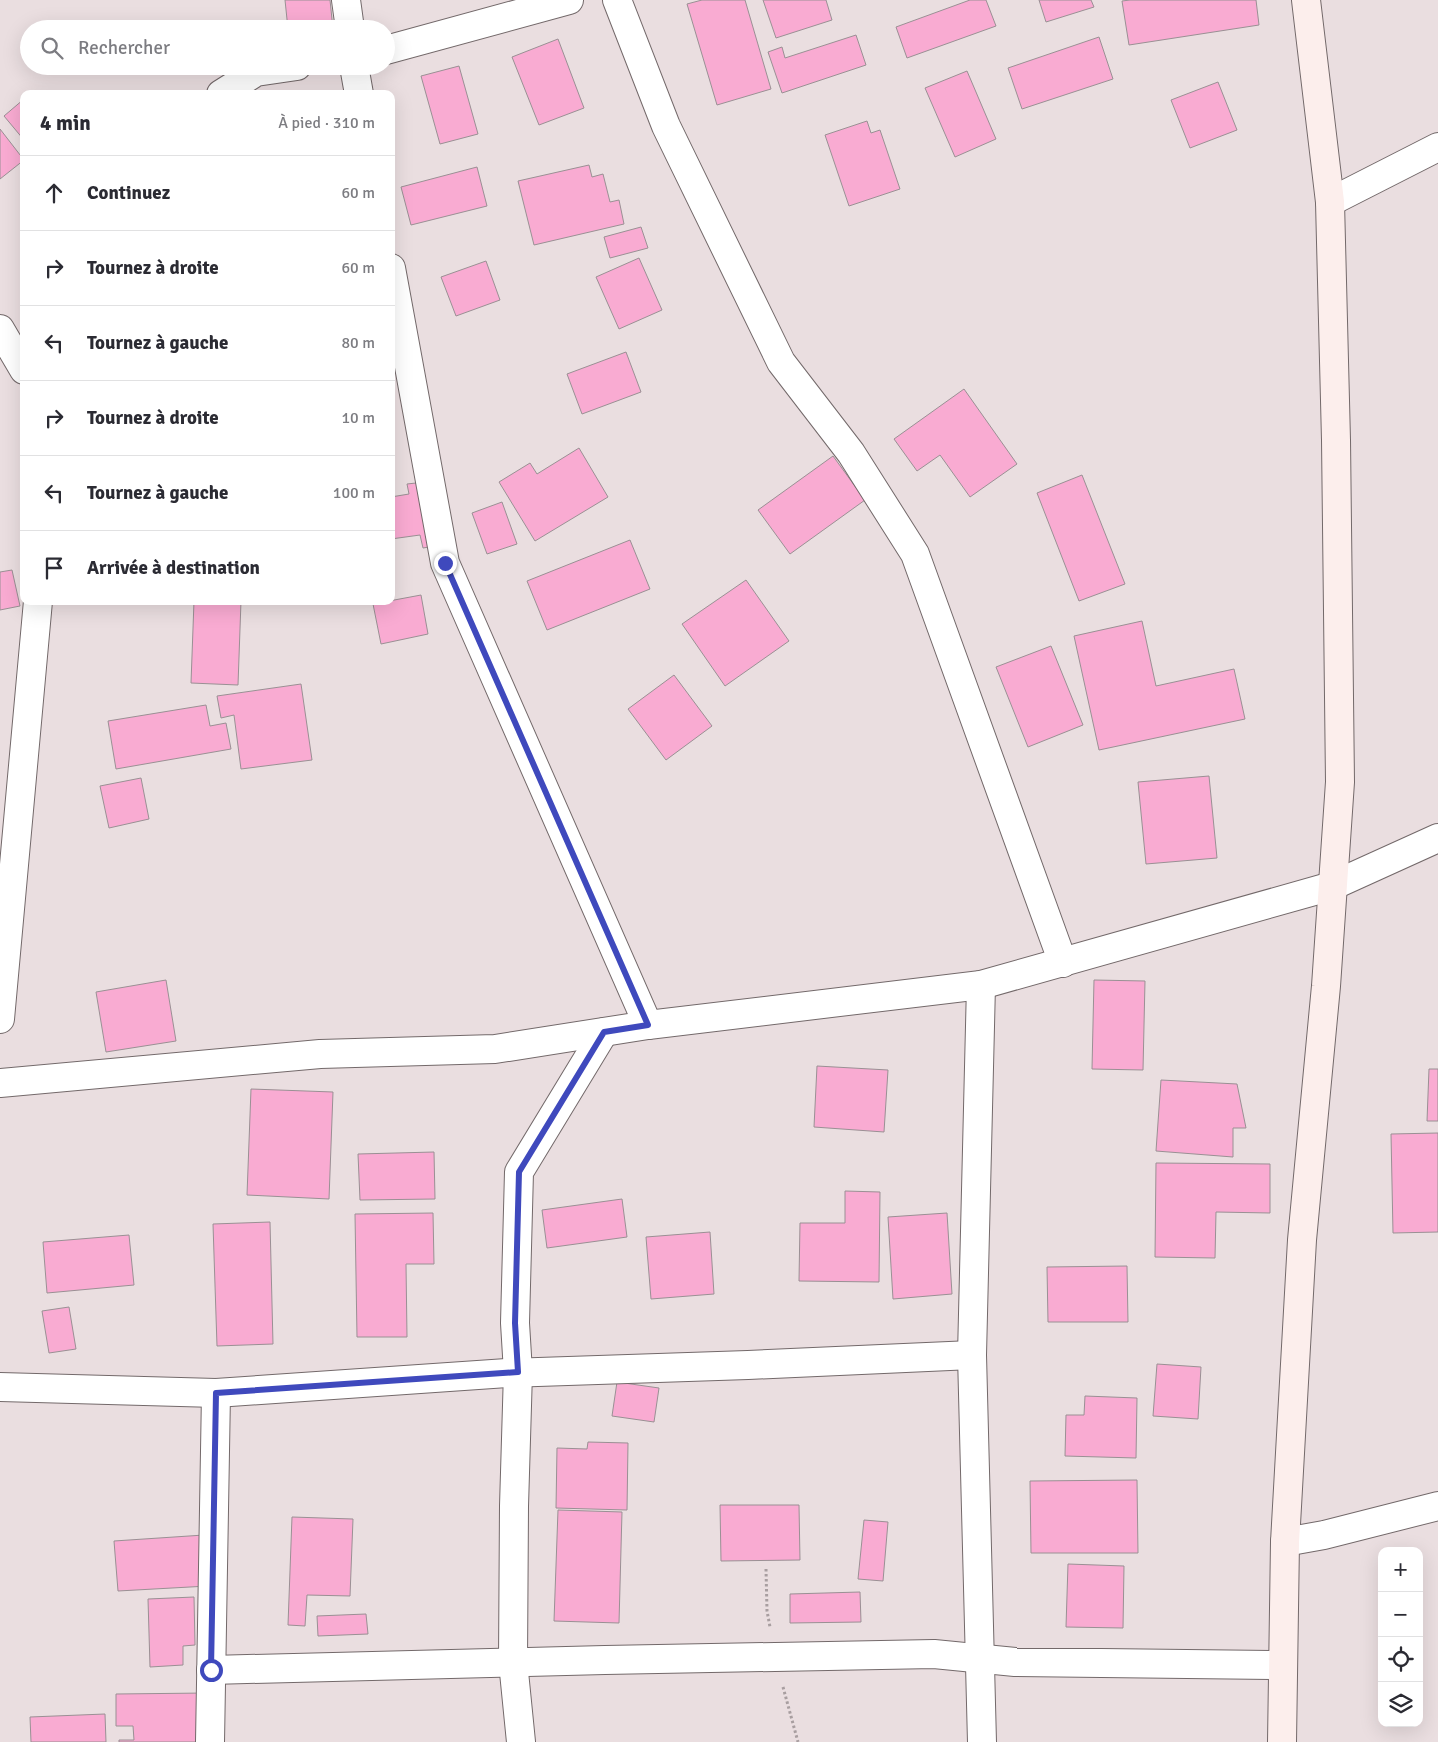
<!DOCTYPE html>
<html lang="fr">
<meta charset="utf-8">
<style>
:root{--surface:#fff;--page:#f7f7f7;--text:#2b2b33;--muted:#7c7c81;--line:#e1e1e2}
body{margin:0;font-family:Signika,sans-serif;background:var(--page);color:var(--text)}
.controls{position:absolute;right:15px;bottom:15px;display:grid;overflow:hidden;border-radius:10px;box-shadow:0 5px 20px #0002}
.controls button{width:45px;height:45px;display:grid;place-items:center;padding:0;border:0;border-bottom:1px solid var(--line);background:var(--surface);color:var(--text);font:25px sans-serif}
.stop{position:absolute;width:15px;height:15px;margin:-11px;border:4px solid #3f49bd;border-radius:50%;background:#fff}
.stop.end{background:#3f49bd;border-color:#fff;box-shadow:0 1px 5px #0008}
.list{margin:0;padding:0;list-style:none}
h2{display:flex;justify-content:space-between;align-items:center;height:65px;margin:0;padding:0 20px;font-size:21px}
h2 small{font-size:16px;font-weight:400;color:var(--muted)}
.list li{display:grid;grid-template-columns:32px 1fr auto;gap:15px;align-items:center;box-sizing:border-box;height:75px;padding:0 20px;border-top:1px solid var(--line)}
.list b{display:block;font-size:19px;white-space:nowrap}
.list em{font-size:16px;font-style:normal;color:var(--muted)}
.icon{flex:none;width:28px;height:28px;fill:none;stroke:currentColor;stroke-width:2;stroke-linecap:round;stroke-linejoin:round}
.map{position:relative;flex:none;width:1438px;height:1742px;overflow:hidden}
.search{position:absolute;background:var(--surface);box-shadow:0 5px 20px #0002;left:20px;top:20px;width:375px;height:55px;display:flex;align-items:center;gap:12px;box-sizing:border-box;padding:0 18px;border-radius:28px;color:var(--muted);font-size:19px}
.panel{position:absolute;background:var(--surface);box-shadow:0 5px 20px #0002;left:20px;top:90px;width:375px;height:515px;border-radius:10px}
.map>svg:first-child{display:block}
</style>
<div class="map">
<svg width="1438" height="1742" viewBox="0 0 1438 1742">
<rect width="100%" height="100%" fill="#eadee0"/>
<g fill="#f9abd2" stroke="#9a9094">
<path d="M285 0H330L333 29H288Z"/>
<path d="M702 0H745L771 89 717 105 687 4Z"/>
<path d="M763 0H826L832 20 776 38Z"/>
<path d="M970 0H986L996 26 907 58 896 27Z"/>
<path d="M1039 0H1091L1094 7 1046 22Z"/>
<path d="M1130 0H1256L1259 25 1129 45 1122 1Z"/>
<path d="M856 35 866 65 782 93 768 52 782 47 785 58Z"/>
<path d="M1099 37 1113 79 1022 109 1008 68Z"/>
<path d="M558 39 584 108 539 125 512 57Z"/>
<path d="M459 66 478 134 440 144 421 76Z"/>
<path d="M967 71 996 139 955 157 925 88Z"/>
<path d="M1218 82 1237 130 1190 148 1171 100Z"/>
<path d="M24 99V140L4 116Z"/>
<path d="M867 121 871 133 880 130 900 189 849 206 825 135Z"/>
<path d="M0 129 24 160 0 179Z"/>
<path d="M589 165 592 177 603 174 610 202 619 200 624 224 534 245 518 181Z"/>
<path d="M477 167 487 206 411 225 401 187Z"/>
<path d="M641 227 648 248 610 258 604 237Z"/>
<path d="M639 258 662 310 619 329 596 277Z"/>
<path d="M486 261 500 300 456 316 441 277Z"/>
<path d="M626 352 641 392 582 414 567 374Z"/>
<path d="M964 389 1017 464 970 497 940 455 917 471 894 439Z"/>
<path d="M579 448 608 497 535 541 499 482 530 463 537 474Z"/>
<path d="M833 456 865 500 790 554 758 510Z"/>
<path d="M1082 475 1125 584 1079 601 1037 493Z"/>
<path d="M425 482 435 546 423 548 420 535 391 539V497L409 494 407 484Z"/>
<path d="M502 502 517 544 487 554 472 513Z"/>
<path d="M630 540 650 589 547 630 527 581Z"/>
<path d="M12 570 20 606 0 610V572Z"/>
<path d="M746 580 789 641 725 686 682 624Z"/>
<path d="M421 595 428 634 381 644 373 604Z"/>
<path d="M194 601H241L238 685 191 683Z"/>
<path d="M1142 621 1156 686 1234 669 1245 719 1099 750 1074 636Z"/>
<path d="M1051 646 1083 725 1028 747 996 667Z"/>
<path d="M674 675 712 726 666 760 628 709Z"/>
<path d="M301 684 312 760 241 769 234 715 221 718 217 696Z"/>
<path d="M206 705 210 726 226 723 231 749 116 769 108 721Z"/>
<path d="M1209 776 1217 858 1146 864 1138 782Z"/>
<path d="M141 778 149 819 109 828 100 786Z"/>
<path d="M166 980 176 1041 106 1052 96 992Z"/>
<path d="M1094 980 1145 981 1143 1070 1092 1069Z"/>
<path d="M817 1066 888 1070 884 1132 814 1127Z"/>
<path d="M1429 1069H1438V1121H1427Z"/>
<path d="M1161 1080 1237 1084 1246 1128H1233V1157L1156 1151Z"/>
<path d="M251 1089 333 1092 329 1199 247 1195Z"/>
<path d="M1438 1133V1232L1393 1233 1391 1134Z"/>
<path d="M434 1152 435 1199 360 1200 358 1154Z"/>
<path d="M1156 1163 1270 1164V1213L1216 1212 1215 1258 1155 1257Z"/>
<path d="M845 1191 880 1192 879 1282 799 1281 800 1223H845Z"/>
<path d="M622 1199 627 1237 547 1248 542 1210Z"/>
<path d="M433 1213 434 1264H406L407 1337H357L355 1214Z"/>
<path d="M947 1213 952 1294 893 1299 888 1217Z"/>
<path d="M270 1222 273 1344 217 1346 213 1224Z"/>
<path d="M710 1232 714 1294 651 1299 646 1237Z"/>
<path d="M129 1235 134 1285 47 1293 43 1242Z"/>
<path d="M1127 1266 1128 1322H1048L1047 1267Z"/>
<path d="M69 1307 76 1349 49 1353 42 1311Z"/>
<path d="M1157 1364 1201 1367 1198 1419 1153 1416Z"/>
<path d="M617 1382 659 1388 654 1422 612 1416Z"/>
<path d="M1085 1396 1137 1398 1136 1458 1065 1456 1066 1415H1084Z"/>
<path d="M588 1442 628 1443 627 1510 556 1508 557 1448 587 1449Z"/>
<path d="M1137 1480 1138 1553H1031L1030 1481Z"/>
<path d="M720 1505H799L800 1560 721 1561Z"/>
<path d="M558 1510 622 1512 619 1623 554 1621Z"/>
<path d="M292 1517 353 1519 350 1596 307 1595 305 1626 288 1625Z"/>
<path d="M864 1520 888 1522 883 1581 858 1579Z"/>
<path d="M204 1535 208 1586 118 1591 114 1541Z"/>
<path d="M1068 1564 1124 1566 1123 1628 1066 1627Z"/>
<path d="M860 1592 861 1622 790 1623V1594Z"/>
<path d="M194 1597 195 1645 183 1646V1665L150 1667 148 1599Z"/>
<path d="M366 1614 368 1634 318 1636 317 1616Z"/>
<path d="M206 1693 207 1742H119V1740H134L133 1726H116V1694Z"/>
<path d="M105 1714 106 1742H31L30 1717Z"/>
</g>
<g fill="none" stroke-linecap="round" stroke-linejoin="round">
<defs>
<g id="street">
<path d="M346 0 350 29"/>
<path d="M617 0 666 126 781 362 851 453 915 554 1063 963"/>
<path d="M386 50 569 0"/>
<path d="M354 66 359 94"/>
<path d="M221 94 256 72 297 66"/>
<path d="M1330 202 1438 147"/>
<path d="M391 268 445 563 648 1025"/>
<path d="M0 329 24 370"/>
<path d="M981 985 972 1355 982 1742"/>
<path d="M0 1019 38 601"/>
<path d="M0 1083 320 1054 495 1049 648 1025 981 985 1332 886 1438 838"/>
<path d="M0 1387 216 1393 507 1373 748 1365 972 1355"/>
<path d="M1285 1542 1324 1535 1438 1506"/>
<path d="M211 1670 605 1660 934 1654 1015 1662 1283 1665"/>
<path d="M210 1742 216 1393"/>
<path d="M521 1742 513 1662 514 1506 518 1372 515 1323 519 1172 604 1032"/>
</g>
<path id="secondary" d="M1282 1742 1285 1542 1302 1240 1326 986 1340 782 1336 440 1330 202 1306 0"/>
</defs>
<use href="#street" stroke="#73696a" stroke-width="30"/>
<use href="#secondary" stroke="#73696a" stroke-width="30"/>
<g stroke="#a89ea0" stroke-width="3" stroke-dasharray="2.5 2.5" stroke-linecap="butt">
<path d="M766 1569 767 1611 770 1627"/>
<path d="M783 1687 798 1742"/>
</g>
<use href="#street" stroke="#fff" stroke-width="28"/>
<use href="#secondary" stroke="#fceeec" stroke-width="28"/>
</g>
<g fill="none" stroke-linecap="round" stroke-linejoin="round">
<path stroke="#3f49bd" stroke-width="6" d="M211 1670 216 1393 518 1372 515 1323 519 1172 604 1032 648 1025 445 563"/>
</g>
</svg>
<div class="controls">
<button>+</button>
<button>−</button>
<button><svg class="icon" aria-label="locate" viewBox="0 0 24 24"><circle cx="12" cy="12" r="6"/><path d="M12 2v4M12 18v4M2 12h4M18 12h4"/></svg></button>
<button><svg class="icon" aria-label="layers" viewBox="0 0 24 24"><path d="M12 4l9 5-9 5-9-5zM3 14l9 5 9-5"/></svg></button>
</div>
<div class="stop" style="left:211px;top:1670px"></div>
<div class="stop end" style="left:445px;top:563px"></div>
<div class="search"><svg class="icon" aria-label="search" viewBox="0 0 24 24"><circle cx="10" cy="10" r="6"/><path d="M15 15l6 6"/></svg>Rechercher</div>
<section class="panel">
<h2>4 min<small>À pied · 310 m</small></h2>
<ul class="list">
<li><svg class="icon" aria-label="ahead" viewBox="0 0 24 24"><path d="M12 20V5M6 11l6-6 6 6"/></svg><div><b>Continuez</b></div><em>60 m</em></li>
<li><svg class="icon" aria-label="right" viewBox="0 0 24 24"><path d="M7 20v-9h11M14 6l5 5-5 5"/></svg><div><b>Tournez à droite</b></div><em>60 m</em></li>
<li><svg class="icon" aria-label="left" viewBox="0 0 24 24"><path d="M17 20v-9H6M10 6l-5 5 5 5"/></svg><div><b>Tournez à gauche</b></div><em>80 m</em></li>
<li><svg class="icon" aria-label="right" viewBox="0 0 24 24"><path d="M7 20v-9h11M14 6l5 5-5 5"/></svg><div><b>Tournez à droite</b></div><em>10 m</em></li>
<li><svg class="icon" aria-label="left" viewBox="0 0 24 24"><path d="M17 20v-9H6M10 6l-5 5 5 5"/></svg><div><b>Tournez à gauche</b></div><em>100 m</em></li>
<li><svg class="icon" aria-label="arrive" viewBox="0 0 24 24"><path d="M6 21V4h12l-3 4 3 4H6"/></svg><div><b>Arrivée à destination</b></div></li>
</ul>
</section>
</div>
